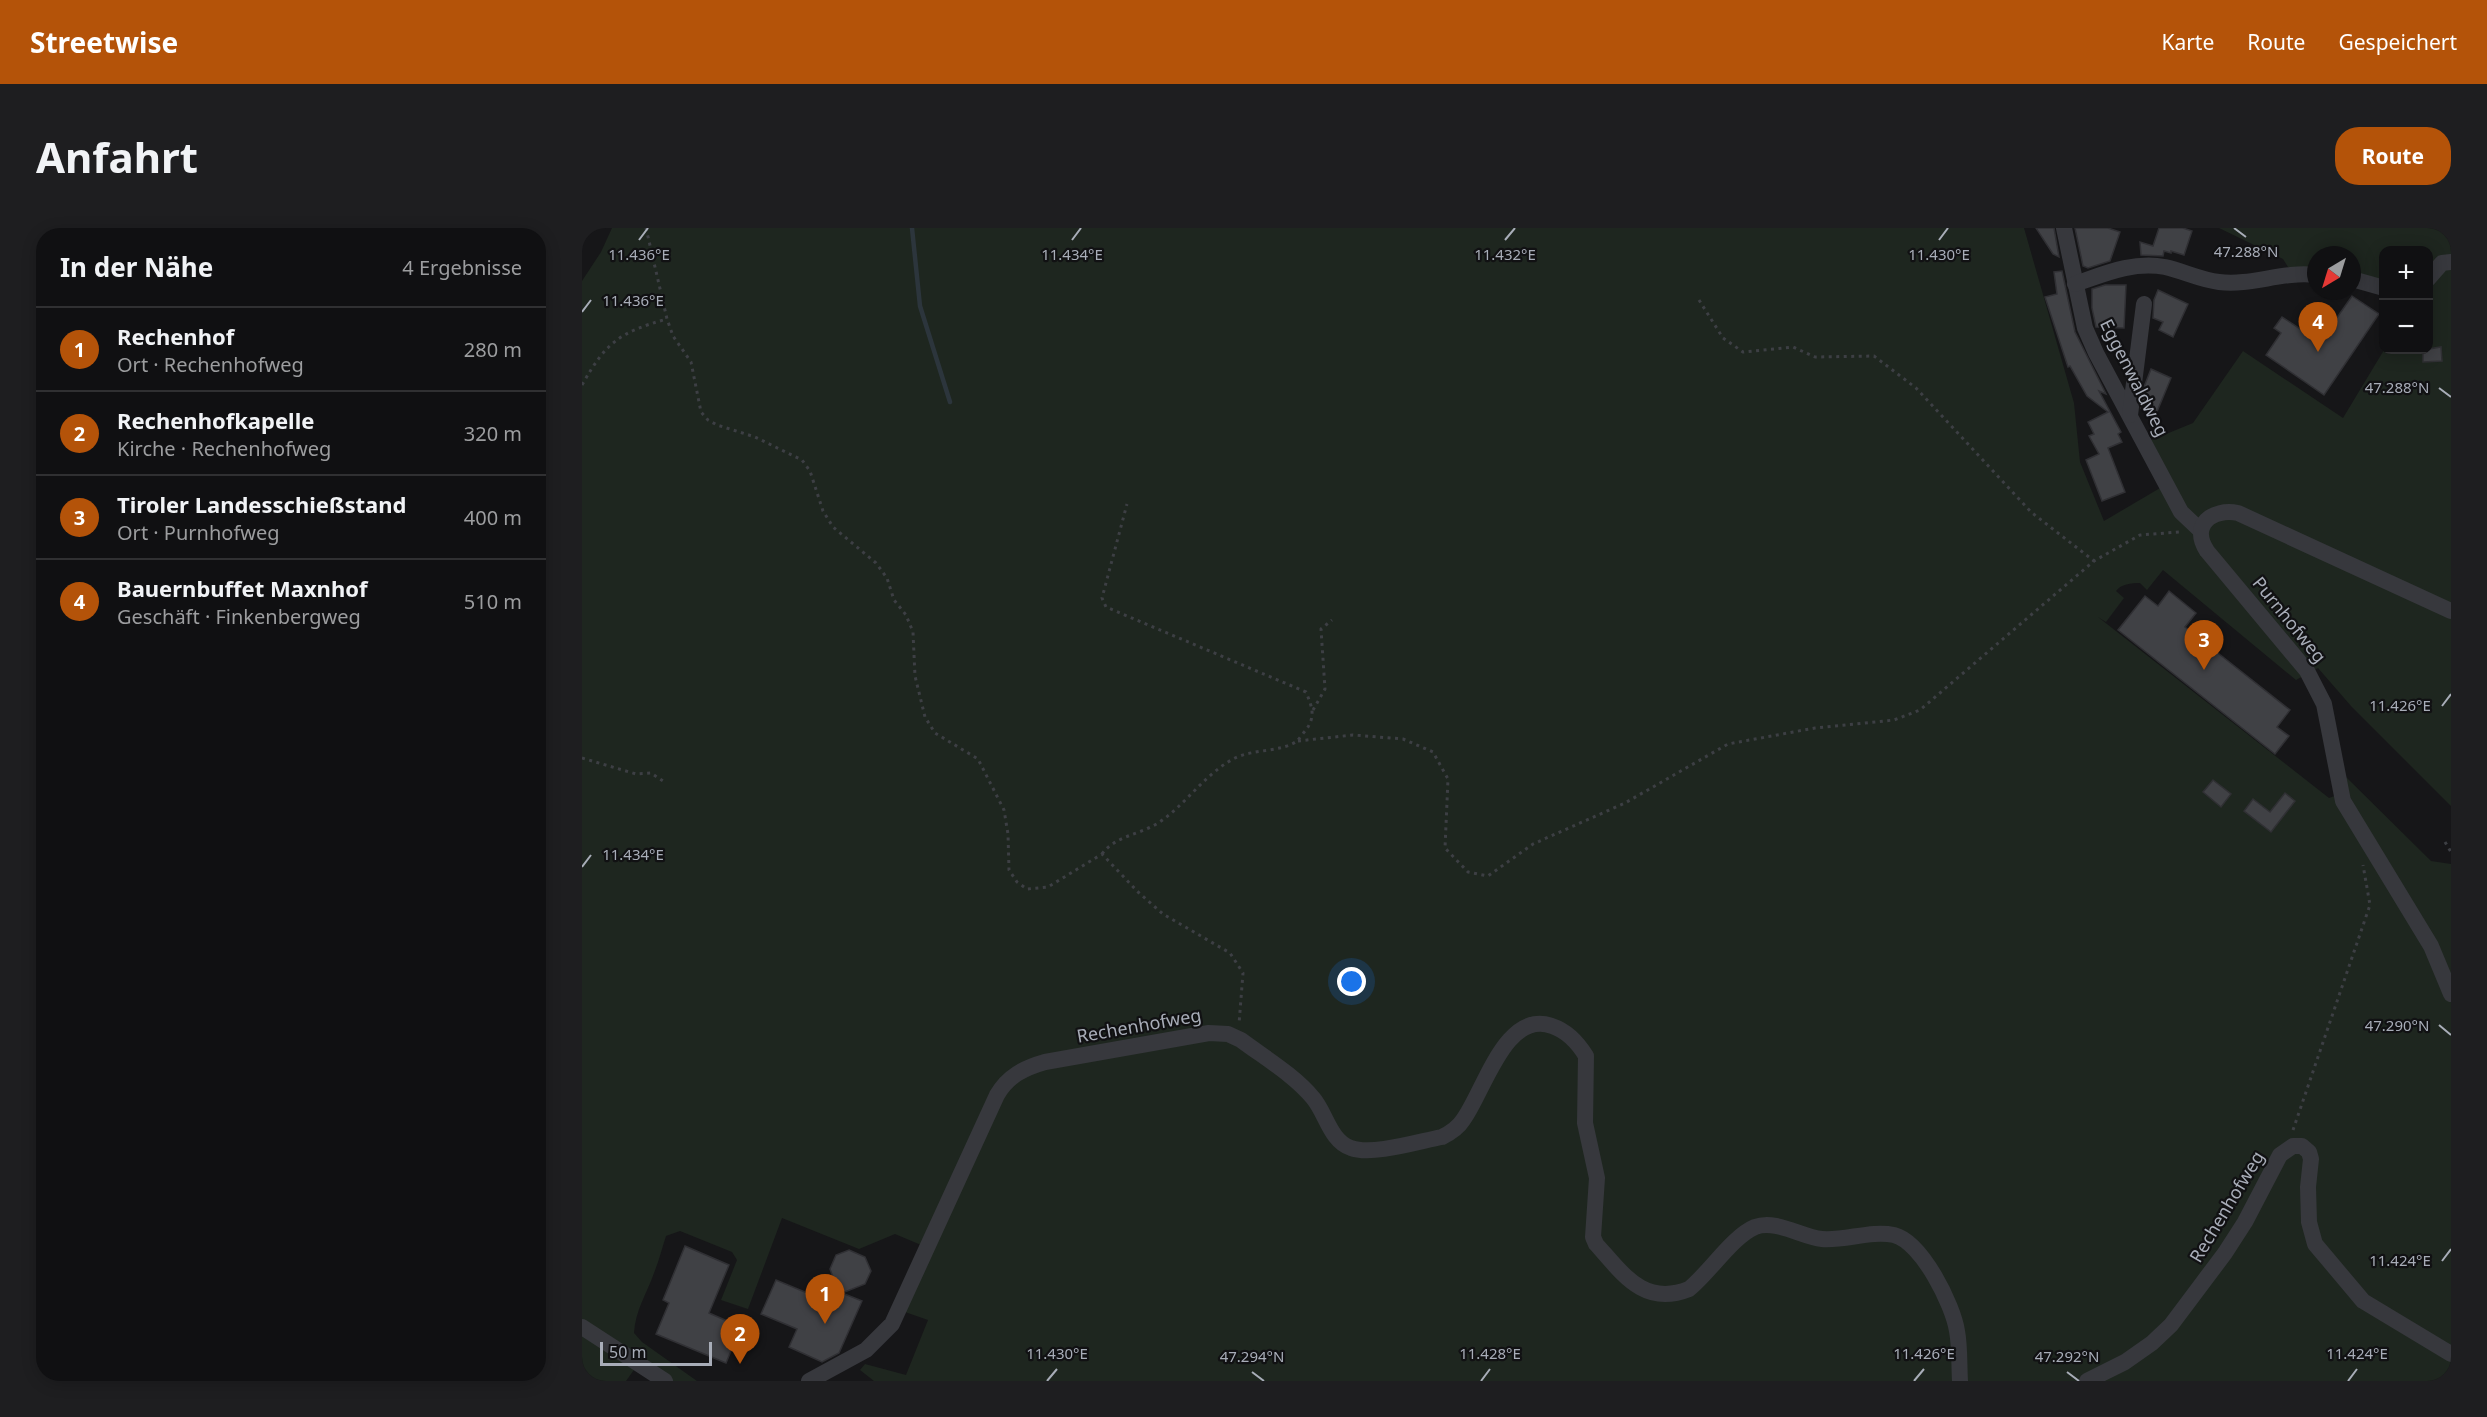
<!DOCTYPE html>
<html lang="de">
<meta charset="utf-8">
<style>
:root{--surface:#101012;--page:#1e1e20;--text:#f1f3f6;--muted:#9c9d9f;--line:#303032;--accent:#b45309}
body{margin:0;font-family:"Noto Sans",sans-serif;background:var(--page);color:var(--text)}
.controls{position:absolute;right:18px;top:18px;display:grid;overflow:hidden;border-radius:12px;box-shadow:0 3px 15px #0003}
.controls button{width:54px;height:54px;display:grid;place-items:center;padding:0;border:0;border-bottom:2px solid var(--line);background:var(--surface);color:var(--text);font:30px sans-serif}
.compass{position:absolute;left:1725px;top:18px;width:54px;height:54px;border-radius:50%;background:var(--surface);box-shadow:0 3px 15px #0003;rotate:218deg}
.scale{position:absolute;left:18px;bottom:15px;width:112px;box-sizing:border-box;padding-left:6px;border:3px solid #a8adb8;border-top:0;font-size:16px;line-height:21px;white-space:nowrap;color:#a8adb8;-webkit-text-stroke:4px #111113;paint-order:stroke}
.you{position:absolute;left:770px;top:754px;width:21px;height:21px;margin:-15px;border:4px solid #fff;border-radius:50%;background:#1a73e8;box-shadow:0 0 0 9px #1a73e833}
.badge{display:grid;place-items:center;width:39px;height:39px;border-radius:50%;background:var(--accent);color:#fff;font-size:20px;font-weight:700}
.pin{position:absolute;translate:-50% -50px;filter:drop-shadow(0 2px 3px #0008)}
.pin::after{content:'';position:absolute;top:32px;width:21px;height:18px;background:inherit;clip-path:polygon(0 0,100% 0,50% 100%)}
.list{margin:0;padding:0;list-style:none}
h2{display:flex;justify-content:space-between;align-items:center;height:78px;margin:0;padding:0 24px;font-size:26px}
h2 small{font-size:20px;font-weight:400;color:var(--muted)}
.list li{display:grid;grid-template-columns:39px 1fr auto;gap:18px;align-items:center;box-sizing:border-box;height:84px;padding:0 24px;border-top:2px solid var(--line)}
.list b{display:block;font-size:22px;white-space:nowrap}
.list p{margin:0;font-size:20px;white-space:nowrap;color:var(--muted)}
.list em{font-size:20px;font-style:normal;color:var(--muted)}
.map{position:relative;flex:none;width:1869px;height:1153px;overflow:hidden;border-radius:24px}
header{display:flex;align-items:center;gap:36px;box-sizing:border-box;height:84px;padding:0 30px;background:var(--accent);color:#fff}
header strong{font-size:28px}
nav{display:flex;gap:33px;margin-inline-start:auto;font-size:21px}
.intro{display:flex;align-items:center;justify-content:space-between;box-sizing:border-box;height:144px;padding:0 36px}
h1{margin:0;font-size:42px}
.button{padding:15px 27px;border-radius:24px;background:var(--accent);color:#fff;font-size:21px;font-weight:700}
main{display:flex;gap:36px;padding:0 36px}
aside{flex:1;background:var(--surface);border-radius:24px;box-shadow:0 3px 15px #0003}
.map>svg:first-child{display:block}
</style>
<header>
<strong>Streetwise</strong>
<nav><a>Karte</a><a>Route</a><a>Gespeichert</a></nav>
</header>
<div class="intro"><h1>Anfahrt</h1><a class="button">Route</a></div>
<main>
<aside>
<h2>In der Nähe<small>4 Ergebnisse</small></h2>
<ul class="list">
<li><span class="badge">1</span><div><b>Rechenhof</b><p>Ort · Rechenhofweg</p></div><em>280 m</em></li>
<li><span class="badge">2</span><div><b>Rechenhofkapelle</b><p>Kirche · Rechenhofweg</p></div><em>320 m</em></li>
<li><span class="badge">3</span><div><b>Tiroler Landesschießstand</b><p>Ort · Purnhofweg</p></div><em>400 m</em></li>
<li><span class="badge">4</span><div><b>Bauernbuffet Maxnhof</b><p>Geschäft · Finkenbergweg</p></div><em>510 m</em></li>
</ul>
</aside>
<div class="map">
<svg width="1869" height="1153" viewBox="0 0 1869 1153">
<rect width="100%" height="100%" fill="#161618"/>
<g fill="#1e261f">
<path d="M30 0H1442L1492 175 1498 234 1522 293 1590 253 1567 213 1611 195 1661 123 1761 190 1802 122H1846L1847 57 1861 41 1869 42V578L1769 478 1736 440 1714 452 1581 342 1565 362 1558 355C1549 355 1539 356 1534 363L1542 370 1524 394 1516 389 1747 570 1763 564 1764 549 1849 633 1869 636V1153H292L278 1142 283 1136 324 1147 346 1092 323 1084 351 1022 313 1006 277 1021 200 990 166 1081 139 1072 155 1032 150 1024 98 1003 84 1008C80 1020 77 1033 72 1045 65 1065 53 1083 52 1105L60 1114 115 1153H75L54 1139 44 1153H0V53L19 24Z"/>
<path d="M1637 0H1869V29L1847 47 1846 22H1802L1801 56 1770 48V27H1734V43L1706 39 1701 31Z"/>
</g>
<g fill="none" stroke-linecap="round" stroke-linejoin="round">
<path stroke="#2c353c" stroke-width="4.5" d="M330 0 338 78 368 174"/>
</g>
<g fill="#404145" stroke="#303034" stroke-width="1.5">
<path d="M1454 0H1472L1477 29 1471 26Z"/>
<path d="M1493 0H1526L1538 4 1528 33 1506 40 1501 38Z"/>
<path d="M1577 0H1601L1610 3 1602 27 1589 23V25L1582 23 1581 28 1559 27 1558 14 1571 18Z"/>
<path d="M1480 43 1493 104 1524 166 1517 163 1539 204 1536 206 1540 214 1526 220 1543 264 1520 273 1504 232 1517 226 1507 208 1512 206 1506 194 1526 184 1505 168 1488 138 1486 139 1463 69 1475 66 1472 44Z"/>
<path d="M1523 57H1544L1542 100 1514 99 1510 80V61Z"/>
<path d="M1576 62 1606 76 1591 109 1577 102 1581 94 1571 90 1572 72Z"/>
<path d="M1770 68 1797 86 1742 167 1684 127 1699 105 1692 100 1700 89 1738 114Z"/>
<path d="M1859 119 1860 133 1841 134V122Z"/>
<path d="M1569 141 1589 150 1574 186 1559 180 1562 159Z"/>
<path d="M1587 363 1614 385 1603 399 1708 482 1695 499 1707 508 1693 526 1536 402 1563 368 1576 378Z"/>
<path d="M1631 552 1649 566 1639 579 1621 564Z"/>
<path d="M1703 565 1713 573 1689 604 1662 583 1671 571 1688 584Z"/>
<path d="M103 1018 147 1037 127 1085 159 1099 144 1135 74 1106 87 1075 81 1072Z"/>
<path d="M267 1022 283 1029 289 1043 283 1056 260 1065 280 1073 257 1125 240 1134 207 1119 215 1101 179 1086 194 1052 230 1067 235 1054 256 1063 248 1041 254 1027Z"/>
</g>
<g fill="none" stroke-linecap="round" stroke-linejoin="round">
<g stroke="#3d3f44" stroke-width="3" stroke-dasharray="3 4.5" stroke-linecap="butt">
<path d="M64 0 85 91 91 108 109 134 119 184 126 192 135 197 173 209 220 232 228 243 241 283 251 299 294 335 305 350 312 372 324 387 331 404 333 448 343 489 353 505 396 531 422 582 426 606 427 642 435 654 445 661 466 659 520 626 556 664 581 686 648 725 661 745 657 796"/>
<path d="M1117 72 1141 110 1161 124 1211 119 1233 129 1292 128 1334 160 1449 284 1512 333"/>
<path d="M0 157C24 114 38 104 85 91"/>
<path d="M731 482 743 461 739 401 750 392"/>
<path d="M716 513 771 507 821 511 851 524 866 551 863 620 886 644 906 648 951 616 1043 575 1146 516 1233 500 1312 492 1338 482 1512 333 1558 307 1597 304"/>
<path d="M0 530 54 546 69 545 84 555"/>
<path d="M1863 614 1869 624"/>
<path d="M520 626C533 608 557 607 576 595 604 577 622 546 653 530 671 521 700 524 715 513 718 510 721 505 724 502 734 488 730 479 724 464L524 379 520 370 545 276"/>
<path d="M1711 902 1788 677 1781 637"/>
</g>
<g stroke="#37383d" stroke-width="16">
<path d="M1482 0 1503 100 1514 125 1599 284 1618 302"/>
<path d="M1770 51 1802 60"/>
<path d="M1846 51 1860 35 1869 34"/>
<path d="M1493 56C1522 46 1551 33 1583 39 1601 43 1619 52 1637 54 1670 58 1700 43 1734 47"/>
<path d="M1548 187 1562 76"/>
<path d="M1869 383 1656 285C1630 280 1608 297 1625 323L1725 443 1742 476 1761 573 1849 718 1869 766"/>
<path d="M0 1099 83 1153"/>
<path d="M227 1153 284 1122 310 1096 415 867C426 848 442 840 463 834L627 805 646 806 659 812C683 830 712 847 731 870 744 885 748 913 769 920 790 928 838 913 860 909 868 905 876 900 881 892 902 864 923 781 970 798 985 803 996 815 1004 828L1003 895 1015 950 1011 1009 1014 1016C1041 1046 1062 1079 1107 1061 1127 1045 1151 1008 1173 999 1194 991 1219 1009 1240 1011 1263 1013 1289 1002 1312 1007 1340 1014 1371 1077 1375 1103 1378 1119 1377 1137 1378 1153"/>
<path d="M1505 1153 1543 1134 1570 1115 1589 1097 1643 1025 1663 994 1698 927 1711 918H1720L1727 924 1729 931 1726 959 1727 994 1733 1016 1781 1073 1869 1126"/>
</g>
</g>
<path fill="none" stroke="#a8adb8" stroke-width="2" d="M1652 0 1664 9M57 12 66 0M490 12 499 0M923 12 933 0M1357 12 1366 0M0 84 9 72M1857 160 1869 169M1860 478 1869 466M0 639 9 627M1857 797 1869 807M1860 1033 1869 1021M670 1144 682 1153M1485 1144 1497 1153M465 1153 475 1141M899 1153 908 1141M1332 1153 1342 1141M1766 1153 1775 1141"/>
<g text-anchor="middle" stroke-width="4.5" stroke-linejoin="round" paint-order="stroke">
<g font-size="18" fill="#a8adb8" stroke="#111113">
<text transform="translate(1552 150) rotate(63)" y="6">Eggenwaldweg</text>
<text transform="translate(1707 392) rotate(51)" y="6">Purnhofweg</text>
<text transform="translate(557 798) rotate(-10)" y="6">Rechenhofweg</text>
<text transform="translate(1645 979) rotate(-59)" y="6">Rechenhofweg</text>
</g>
</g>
<g font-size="15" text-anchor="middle" fill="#a8adb8" stroke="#111113" stroke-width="4.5" stroke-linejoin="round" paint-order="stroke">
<text x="1664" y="29">47.288°N</text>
<text x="57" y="32">11.436°E</text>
<text x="490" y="32">11.434°E</text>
<text x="923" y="32">11.432°E</text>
<text x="1357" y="32">11.430°E</text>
<text x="51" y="78">11.436°E</text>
<text x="1815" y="165">47.288°N</text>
<text x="1818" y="483">11.426°E</text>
<text x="51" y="632">11.434°E</text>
<text x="1815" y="803">47.290°N</text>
<text x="1818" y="1038">11.424°E</text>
<text x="475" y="1131">11.430°E</text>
<text x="908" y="1131">11.428°E</text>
<text x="1342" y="1131">11.426°E</text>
<text x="1775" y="1131">11.424°E</text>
<text x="670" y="1134">47.294°N</text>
<text x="1485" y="1134">47.292°N</text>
</g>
</svg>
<div class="controls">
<button>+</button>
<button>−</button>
</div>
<svg class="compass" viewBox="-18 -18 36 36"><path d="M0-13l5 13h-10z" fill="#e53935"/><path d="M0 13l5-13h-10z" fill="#9c9d9f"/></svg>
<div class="scale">50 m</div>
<div class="you"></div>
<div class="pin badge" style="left:243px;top:1096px">1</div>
<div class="pin badge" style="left:158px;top:1136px">2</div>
<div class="pin badge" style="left:1622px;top:442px">3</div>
<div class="pin badge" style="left:1736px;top:124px">4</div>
</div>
</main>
